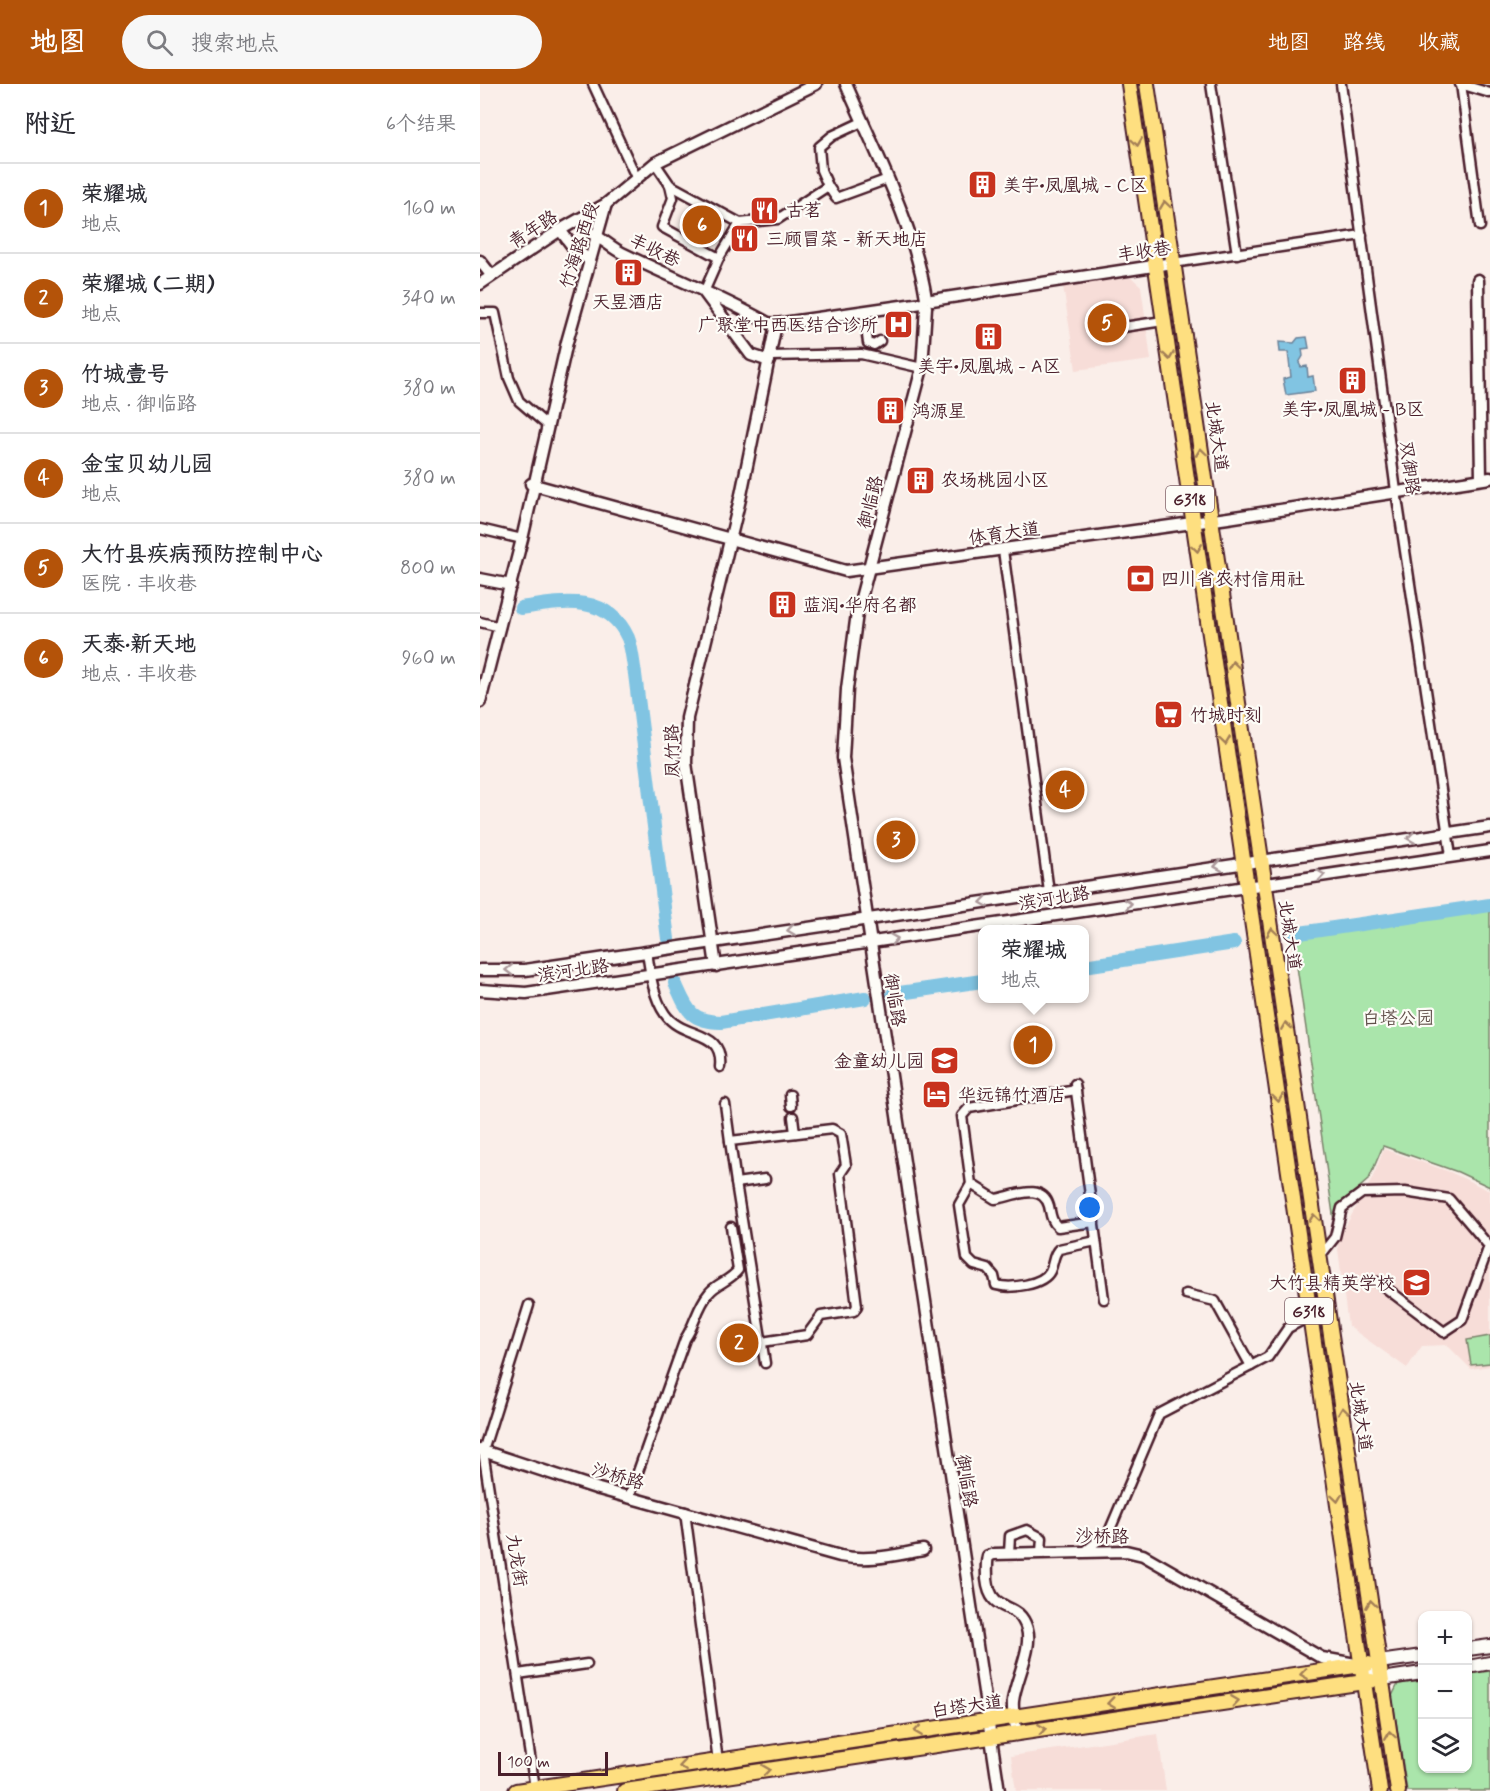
<!DOCTYPE html>
<html lang="zh">
<meta charset="utf-8">
<style>
:root{--surface:#fff;--page:#f7f7f7;--text:#2b2b33;--muted:#7c7c81;--line:#e1e1e2;--accent:#b45309}
body{margin:0;font-family:Mynerve,"LXGW WenKai TC",sans-serif;background:var(--page);color:var(--text)}
.controls{position:absolute;right:18px;bottom:18px;display:grid;overflow:hidden;border-radius:12px;box-shadow:0 2px 4px #0004}
.controls button{width:54px;height:54px;display:grid;place-items:center;padding:0;border:0;border-bottom:2px solid var(--line);background:var(--surface);color:var(--text);font:30px sans-serif}
.scale{position:absolute;left:18px;bottom:15px;width:110px;box-sizing:border-box;padding-left:6px;border:3px solid #4a1f2b;border-top:0;font-size:16px;line-height:21px;white-space:nowrap;color:#4a1f2b;-webkit-text-stroke:4px #fdfcf7;paint-order:stroke}
.you{position:absolute;left:610px;top:1124px;width:21px;height:21px;margin:-15px;border:4px solid #fff;border-radius:50%;background:#1a73e8;box-shadow:0 0 0 9px #1a73e833}
.badge{display:grid;place-items:center;width:39px;height:39px;border-radius:50%;background:var(--accent);color:#fff;font-size:20px;font-weight:700}
.pin{position:absolute;translate:-50% -50%;border:3px solid #fff;box-shadow:0 2px 6px #0006}
.popup{position:absolute;left:498px;top:841px;width:111px;height:78px;box-sizing:border-box;display:grid;place-content:center;border-radius:12px;background:var(--surface);filter:drop-shadow(0 2px 4px #0005);font-size:20px;white-space:nowrap;color:var(--muted)}
.popup b{font-size:22px;color:var(--text)}
.popup::after{content:'';position:absolute;left:50%;top:100%;margin-left:-12px;border:12px solid transparent;border-top-color:var(--surface)}
.list{margin:0;padding:0;list-style:none}
h2{display:flex;justify-content:space-between;align-items:center;height:78px;margin:0;padding:0 24px;font-size:26px}
h2 small{font-size:20px;font-weight:400;color:var(--muted)}
.list li{display:grid;grid-template-columns:39px 1fr auto;gap:18px;align-items:center;box-sizing:border-box;height:90px;padding:0 24px;border-top:2px solid var(--line)}
.list b{display:block;font-size:22px;white-space:nowrap}
.list p{margin:0;font-size:20px;white-space:nowrap;color:var(--muted)}
.list em{font-size:20px;font-style:normal;color:var(--muted)}
.icon{flex:none;width:33px;height:33px;fill:none;stroke:currentColor;stroke-width:2;stroke-linecap:round;stroke-linejoin:round}
.map{position:relative;flex:none;width:1010px;height:1707px;overflow:hidden}
header{display:flex;align-items:center;gap:36px;box-sizing:border-box;height:84px;padding:0 30px;background:var(--accent);color:#fff}
header strong{font-size:28px}
nav{display:flex;gap:33px;margin-inline-start:auto;font-size:21px}
.search{width:420px;height:54px;background:var(--page);display:flex;align-items:center;gap:15px;box-sizing:border-box;padding:0 21px;border-radius:33px;color:var(--muted);font-size:22px}
main{display:flex}
aside{flex:1;background:var(--surface)}
.map>svg:first-child{display:block}
</style>
<header>
<strong>地图</strong>
<div class="search"><svg class="icon" aria-label="search" viewBox="0 0 24 24"><circle cx="10" cy="10" r="6"/><path d="M15 15l6 6"/></svg>搜索地点</div>
<nav><a>地图</a><a>路线</a><a>收藏</a></nav>
</header>
<main>
<aside>
<h2>附近<small>6个结果</small></h2>
<ul class="list">
<li><span class="badge">1</span><div><b>荣耀城</b><p>地点</p></div><em>160 m</em></li>
<li><span class="badge">2</span><div><b>荣耀城 (二期)</b><p>地点</p></div><em>340 m</em></li>
<li><span class="badge">3</span><div><b>竹城壹号</b><p>地点 · 御临路</p></div><em>380 m</em></li>
<li><span class="badge">4</span><div><b>金宝贝幼儿园</b><p>地点</p></div><em>380 m</em></li>
<li><span class="badge">5</span><div><b>大竹县疾病预防控制中心</b><p>医院 · 丰收巷</p></div><em>800 m</em></li>
<li><span class="badge">6</span><div><b>天泰·新天地</b><p>地点 · 丰收巷</p></div><em>960 m</em></li>
</ul>
</aside>
<div class="map">
<svg width="1010" height="1707" viewBox="0 0 1010 1707">
<rect width="100%" height="100%" fill="#faeee9"/>
<filter id="ink" filterUnits="userSpaceOnUse"><feTurbulence type="fractalNoise" baseFrequency=".0167" numOctaves="2"/><feDisplacementMap in="SourceGraphic" scale="12" xChannelSelector="R" yChannelSelector="G"/><feConvolveMatrix kernelMatrix="1 2 1 2 8 2 1 2 1" color-interpolation-filters="sRGB"/></filter>
<g filter="url(#ink)">
<g fill="#f7ddd8">
<path d="M651 193 661 202 671 276 596 286 583 202Z"/>
<path d="M904 1065 970 1088 1010 1107V1282L991 1285 967 1261 942 1262 927 1284 868 1242 857 1157 892 1095Z"/>
<path d="M678 1650 686 1707H536L531 1672Z"/>
</g>
<g fill="#aae5ab" stroke="#7a826b" stroke-width="1.5">
<path d="M1010 826V1103L978 1088 903 1062 889 1095 862 1119 855 1144 813 855Z"/>
<path d="M1010 1252V1279L991 1281 987 1256Z"/>
<path d="M1010 1587V1707H927L912 1612 918 1600 942 1597V1684H988V1590Z"/>
</g>
<path fill="#81c4e2" stroke="#6b8299" stroke-width="1.5" d="M827 253 829 264 822 265 823 272 819 279 821 283 827 282 828 293 833 292 835 307 806 311 803 295 811 293 808 268H800L799 258 814 259 818 254Z"/>
<g fill="none" stroke-linecap="round" stroke-linejoin="round">
<g stroke="#81c4e2" stroke-width="14">
<path d="M41 524C81 518 127 508 148 554 152 564 153 579 155 590L188 855"/>
<path d="M813 850 1010 821"/>
<path d="M604 882 754 859"/>
<path d="M195 899C207 925 209 937 241 938L385 914"/>
<path d="M413 910 502 897"/>
</g>
<defs>
<g id="minor">
<path d="M113 0 156 93"/>
<path d="M731 0 757 170"/>
<path d="M861 0 916 407 971 772"/>
<path d="M980 0 1010 9"/>
<path d="M981 0 1000 142"/>
<path d="M175 79 190 101 260 139 298 135 348 102 356 114 408 95"/>
<path d="M190 101 193 114 182 143 239 174"/>
<path d="M348 102 341 86 339 63 352 52 382 38"/>
<path d="M693 179 882 151"/>
<path d="M224 208 239 174 260 139"/>
<path d="M384 227 388 259 394 261 400 257"/>
<path d="M0 229H15L29 294 39 317 68 342"/>
<path d="M637 244 683 237"/>
<path d="M290 272 381 270 442 284"/>
<path d="M0 445 42 455"/>
<path d="M523 466 569 808"/>
<path d="M0 538 20 543"/>
<path d="M167 868C170 888 173 913 185 930 203 956 244 944 240 983"/>
<path d="M595 1000 624 1215"/>
<path d="M596 1006 489 1024 482 1032 491 1100 479 1121 487 1174 494 1181 508 1185 514 1192 516 1201C531 1205 563 1201 570 1187 574 1179 573 1170 579 1165L616 1157"/>
<path d="M310 1011 311 1022"/>
<path d="M245 1020 250 1057"/>
<path d="M313 1033 315 1049"/>
<path d="M256 1099 285 1279"/>
<path d="M491 1100 515 1115C532 1113 562 1097 569 1122 571 1131 571 1137 578 1143L614 1138"/>
<path d="M840 1172 855 1153 862 1124 882 1109 925 1108 969 1115 1009 1162 982 1236 964 1248 898 1198"/>
<path d="M706 1210 735 1217 771 1282"/>
<path d="M49 1221 3 1367 55 1704"/>
<path d="M282 1258 327 1251 341 1232 374 1227 377 1222 360 1090 366 1081 361 1050 352 1045 250 1057 256 1099 285 1095"/>
<path d="M149 1413 205 1255C215 1241 217 1223 229 1209 237 1199 250 1197 258 1186L251 1143"/>
<path d="M205 1428 238 1677"/>
<path d="M604 1468 629 1448 679 1330 788 1273 808 1244 830 1232"/>
<path d="M529 1469 530 1452 547 1446 562 1454 561 1468"/>
<path d="M38 1590 107 1580"/>
</g>
<g id="tertiary">
<path d="M366 0C394 65 435 143 446 214"/>
<path d="M80 146 93 163 109 176"/>
<path d="M113 150C124 156 133 165 144 170 193 194 242 213 288 239L296 240 442 219"/>
<path d="M0 177 11 191"/>
<path d="M998 196 1001 395"/>
<path d="M0 200 80 146 126 120 175 79 336 0"/>
<path d="M224 208 271 271 289 277"/>
<path d="M452 216 693 179"/>
<path d="M446 223 442 284 377 529 367 605 363 674 519 1707"/>
<path d="M51 400 366 487 748 434 1010 394"/>
<path d="M0 495 31 501"/>
<path d="M0 618 42 455 87 258 126 120"/>
<path d="M236 882 206 679 207 634 261 411 296 240"/>
<path d="M0 886H45L1010 743"/>
<path d="M0 906 46 909 1010 767"/>
<path d="M0 1366 119 1405 360 1472C389 1478 414 1471 443 1466"/>
<path d="M537 1649C535 1639 532 1627 533 1617 535 1597 553 1564 547 1545 538 1514 511 1533 507 1495 507 1486 506 1480 508 1472L514 1470 646 1467 663 1471 842 1574 881 1581 902 1595"/>
</g>
<g id="secondary">
<path d="M988 1565 1010 1562"/>
<path d="M899 1578 942 1572"/>
<path d="M988 1583 1010 1579"/>
<path d="M902 1595 942 1589"/>
</g>
<g id="trunk">
<path d="M649 0 900 1707"/>
<path d="M667 0 918 1707"/>
<path d="M36 1707 888 1580"/>
<path d="M145 1707 891 1597"/>
</g>
</defs>
<use href="#minor" stroke="#4a1f2b" stroke-width="13"/>
<use href="#tertiary" stroke="#4a1f2b" stroke-width="15"/>
<use href="#secondary" stroke="#4a1f2b" stroke-width="16"/>
<use href="#trunk" stroke="#4a1f2b" stroke-width="18"/>
<use href="#minor" stroke="#fdfcf7" stroke-width="8"/>
<use href="#tertiary" stroke="#fdfcf7" stroke-width="10"/>
<use href="#secondary" stroke="#fdfcf7" stroke-width="12"/>
<use href="#trunk" stroke="#fedf80" stroke-width="14"/>
</g>
<defs><path id="oneway-chevron" d="M-2-3.5L2.5 0L-2 3.5" fill="none" stroke-width="1.6" stroke-linecap="round" stroke-linejoin="round" transform="scale(1.5)"/></defs>
<g stroke="#a47f56">
<use href="#oneway-chevron" transform="translate(657 58) rotate(82)"/>
<use href="#oneway-chevron" transform="translate(685 121) rotate(-98)"/>
<use href="#oneway-chevron" transform="translate(689 272) rotate(82)"/>
<use href="#oneway-chevron" transform="translate(721 368) rotate(-98)"/>
<use href="#oneway-chevron" transform="translate(717 464) rotate(82)"/>
<use href="#oneway-chevron" transform="translate(753 581) rotate(-98)"/>
<use href="#oneway-chevron" transform="translate(745 657) rotate(82)"/>
<use href="#oneway-chevron" transform="translate(792 848) rotate(-98)"/>
<use href="#oneway-chevron" transform="translate(806 942) rotate(-98)"/>
<use href="#oneway-chevron" transform="translate(798 1014) rotate(82)"/>
<use href="#oneway-chevron" transform="translate(834 1134) rotate(-98)"/>
<use href="#oneway-chevron" transform="translate(863 1327) rotate(-98)"/>
<use href="#oneway-chevron" transform="translate(857 1414) rotate(82)"/>
<use href="#oneway-chevron" transform="translate(891 1520) rotate(-98)"/>
<use href="#oneway-chevron" transform="translate(824 1590) rotate(172)"/>
<use href="#oneway-chevron" transform="translate(755 1617) rotate(-8)"/>
<use href="#oneway-chevron" transform="translate(631 1619) rotate(172)"/>
<use href="#oneway-chevron" transform="translate(562 1645) rotate(-8)"/>
<use href="#oneway-chevron" transform="translate(438 1647) rotate(172)"/>
<use href="#oneway-chevron" transform="translate(910 1651) rotate(-98)"/>
<use href="#oneway-chevron" transform="translate(203 1682) rotate(172)"/>
<use href="#oneway-chevron" transform="translate(286 1686) rotate(-8)"/>
</g>
<g stroke="#ac999b">
<use href="#oneway-chevron" transform="translate(931 754) rotate(172)"/>
<use href="#oneway-chevron" transform="translate(738 782) rotate(171)"/>
<use href="#oneway-chevron" transform="translate(841 791) rotate(-8)"/>
<use href="#oneway-chevron" transform="translate(504 818) rotate(172)"/>
<use href="#oneway-chevron" transform="translate(648 820) rotate(-9)"/>
<use href="#oneway-chevron" transform="translate(311 846) rotate(172)"/>
<use href="#oneway-chevron" transform="translate(414 855) rotate(-9)"/>
<use href="#oneway-chevron" transform="translate(29 886) rotate(179)"/>
</g>
</g>
<defs>
<symbol id="building-square" viewBox="-11 -11 22 22"><rect x="-9" y="-9" width="18" height="18" rx="4" fill="#c8321e" stroke="#fdfcf7"/><path d="M-4-6H4V6H1V3H-1V6H-4ZM-2.5-4.3h1.7v1.8h-1.7ZM.8-4.3h1.7v1.8H.8ZM-2.5-1h1.7V.8h-1.7ZM.8-1h1.7V.8H.8Z" fill="#fff"/></symbol>
<symbol id="restaurant-square" viewBox="-11 -11 22 22"><rect x="-9" y="-9" width="18" height="18" rx="4" fill="#c8321e" stroke="#fdfcf7"/><path d="M-5-6h1v4h1v-4h1v4h1v-4h1v5L-1.5 .5V6h-2V.5L-5-1ZM5-6V6H3V1.5H1.5Q1.5-4 5-6Z" fill="#fff"/></symbol>
<symbol id="hospital-square" viewBox="-11 -11 22 22"><rect x="-9" y="-9" width="18" height="18" rx="4" fill="#c8321e" stroke="#fdfcf7"/><path d="M-5-5h3v3.5h4V-5h3V5h-3V1.5h-4V5h-3Z" fill="#fff"/></symbol>
<symbol id="bank-square" viewBox="-11 -11 22 22"><rect x="-9" y="-9" width="18" height="18" rx="4" fill="#c8321e" stroke="#fdfcf7"/><path d="M-6-4H6V4H-6ZM0-2.3a2.3 2.3 0 1 0 0 4.6a2.3 2.3 0 1 0 0-4.6Z" fill="#fff"/></symbol>
<symbol id="supermarket-square" viewBox="-11 -11 22 22"><rect x="-9" y="-9" width="18" height="18" rx="4" fill="#c8321e" stroke="#fdfcf7"/><path d="M-6-5.5h2.5l.6 2H6L4.5 2H-2.5L-4.4-4H-6ZM-1.5 3.2a1.3 1.3 0 1 0 .1 0ZM3 3.2a1.3 1.3 0 1 0 .1 0Z" fill="#fff"/></symbol>
<symbol id="school-square" viewBox="-11 -11 22 22"><rect x="-9" y="-9" width="18" height="18" rx="4" fill="#c8321e" stroke="#fdfcf7"/><path d="M0-5L7-2L0 1L-7-2ZM-4 1L0 2.5L4 1V4Q0 6-4 4Z" fill="#fff"/></symbol>
<symbol id="hotel-square" viewBox="-11 -11 22 22"><rect x="-9" y="-9" width="18" height="18" rx="4" fill="#c8321e" stroke="#fdfcf7"/><path d="M-6-4.5h1.5V1H6V5H4.5V3h-9V5H-6ZM-4 0a1.8 1.8 0 1 1 3.6 0ZM.5 0V-2.5h3Q6-2.5 6 0Z" fill="#fff"/></symbol>
</defs>
<g fill-rule="evenodd">
<use href="#building-square" x="486" y="84" width="33" height="33"/>
<use href="#restaurant-square" x="268" y="110" width="33" height="33"/>
<use href="#restaurant-square" x="248" y="138" width="33" height="33"/>
<use href="#building-square" x="132" y="172" width="33" height="33"/>
<use href="#hospital-square" x="402" y="224" width="33" height="33"/>
<use href="#building-square" x="492" y="236" width="33" height="33"/>
<use href="#building-square" x="856" y="280" width="33" height="33"/>
<use href="#building-square" x="394" y="310" width="33" height="33"/>
<use href="#building-square" x="424" y="380" width="33" height="33"/>
<use href="#bank-square" x="644" y="478" width="33" height="33"/>
<use href="#building-square" x="286" y="504" width="33" height="33"/>
<use href="#supermarket-square" x="672" y="614" width="33" height="33"/>
<use href="#school-square" x="448" y="960" width="33" height="33"/>
<use href="#hotel-square" x="440" y="994" width="33" height="33"/>
<use href="#school-square" x="920" y="1182" width="33" height="33"/>
</g>
<g text-anchor="middle" stroke-width="4.5" stroke-linejoin="round" paint-order="stroke">
<g fill="#fdfcf7" stroke="#806168" stroke-width="1.5">
<rect x="686" y="402" width="48" height="26" rx="4.5"/>
<rect x="805" y="1214" width="48" height="26" rx="4.5"/>
</g>
<g font-size="16" font-weight="bold" fill="#4a1f2b">
<text x="710" y="421">G318</text>
<text x="829" y="1233">G318</text>
</g>
<g font-size="18" fill="#4a1f2b" stroke="#fdfcf7" text-anchor="start">
<text x="523" y="107">美宇•凤凰城 - C区</text>
<text x="306" y="132">古茗</text>
<text x="286" y="161">三顾冒菜 - 新天地店</text>
<text x="148" y="224" text-anchor="middle">天昱酒店</text>
<text x="398" y="247" text-anchor="end">广聚堂中西医结合诊所</text>
<text x="509" y="288" text-anchor="middle">美宇•凤凰城 - A区</text>
<text x="873" y="331" text-anchor="middle">美宇•凤凰城 - B区</text>
<text x="432" y="333">鸿源星</text>
<text x="461" y="402">农场桃园小区</text>
<text x="681" y="501">四川省农村信用社</text>
<text x="323" y="527">蓝润•华府名都</text>
<text x="710" y="637">竹城时刻</text>
<text x="444" y="983" text-anchor="end">金童幼儿园</text>
<text x="478" y="1017">华远锦竹酒店</text>
<text x="915" y="1205" text-anchor="end">大竹县精英学校</text>
</g>
<g font-size="18" fill="#4a1f2b" stroke="#fdfcf7">
<text transform="translate(53 145) rotate(-33)" y="6">青年路</text>
<text transform="translate(99 161) rotate(-72)" y="6">竹海路西段</text>
<text transform="translate(175 166) rotate(26)" y="6">丰收巷</text>
<text transform="translate(664 167) rotate(-8)" y="6">丰收巷</text>
<text transform="translate(737 352) rotate(82)" y="6">北城大道</text>
<text transform="translate(930 384) rotate(82)" y="6">双御路</text>
<text transform="translate(390 418) rotate(-76)" y="6">御临路</text>
<text transform="translate(524 449) rotate(-8)" y="6">体育大道</text>
<text transform="translate(192 667) rotate(-91)" y="6">凤竹路</text>
<text transform="translate(574 814) rotate(-9)" y="6">滨河北路</text>
<text transform="translate(810 851) rotate(82)" y="6">北城大道</text>
<text transform="translate(93 886) rotate(-8)" y="6">滨河北路</text>
<text transform="translate(415 916) rotate(81)" y="6">御临路</text>
<text transform="translate(881 1332) rotate(82)" y="6">北城大道</text>
<text transform="translate(138 1392) rotate(16)" y="6">沙桥路</text>
<text transform="translate(487 1397) rotate(81)" y="6">御临路</text>
<text transform="translate(622 1452) rotate(1)" y="6">沙桥路</text>
<text transform="translate(37 1476) rotate(81)" y="6">九龙街</text>
<text transform="translate(487 1622) rotate(-8)" y="6">白塔大道</text>
</g>
<g font-size="18" fill="#62504b" stroke="#fdfcf7">
<text x="918" y="940">白塔公园</text>
</g>
</g>
</svg>
<div class="controls">
<button>+</button>
<button>−</button>
<button><svg class="icon" aria-label="layers" viewBox="0 0 24 24"><path d="M12 4l9 5-9 5-9-5zM3 14l9 5 9-5"/></svg></button>
</div>
<div class="scale">100 m</div>
<div class="you"></div>
<div class="pin badge" style="left:553px;top:961px">1</div>
<div class="popup"><b>荣耀城</b>地点</div>
<div class="pin badge" style="left:259px;top:1259px">2</div>
<div class="pin badge" style="left:416px;top:756px">3</div>
<div class="pin badge" style="left:585px;top:706px">4</div>
<div class="pin badge" style="left:627px;top:239px">5</div>
<div class="pin badge" style="left:222px;top:141px">6</div>
</div>
</main>
